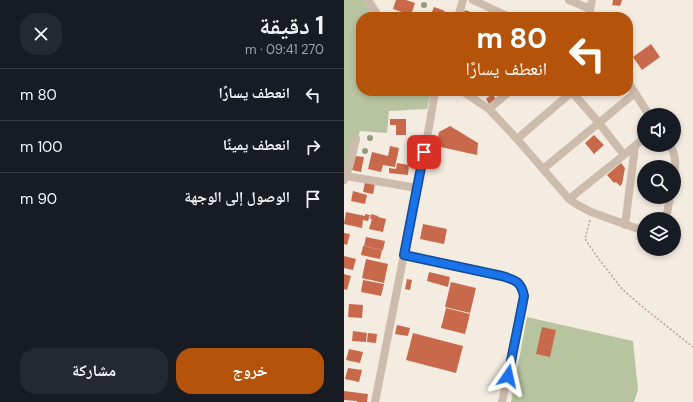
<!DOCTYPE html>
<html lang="ar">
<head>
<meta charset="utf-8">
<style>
  :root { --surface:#171b24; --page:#242831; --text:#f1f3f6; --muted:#9ea1a6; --line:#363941; --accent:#b45309 }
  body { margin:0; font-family:"DM Sans","Noto Naskh Arabic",sans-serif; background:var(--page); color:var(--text); direction:rtl; height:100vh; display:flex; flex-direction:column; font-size:15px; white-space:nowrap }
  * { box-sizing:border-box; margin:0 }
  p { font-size:13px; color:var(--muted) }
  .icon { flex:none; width:22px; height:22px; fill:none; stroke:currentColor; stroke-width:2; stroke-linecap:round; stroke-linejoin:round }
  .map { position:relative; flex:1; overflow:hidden; direction:ltr }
  .details { display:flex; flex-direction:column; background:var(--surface); width:344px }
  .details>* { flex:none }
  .top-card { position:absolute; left:12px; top:12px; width:277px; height:84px; border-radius:16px; box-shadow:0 2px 6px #0003; direction:rtl; background:#b45309; color:#fff; overflow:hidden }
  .tools { position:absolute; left:293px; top:108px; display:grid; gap:8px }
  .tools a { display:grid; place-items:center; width:44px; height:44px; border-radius:50%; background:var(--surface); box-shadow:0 2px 6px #0003; font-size:20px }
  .pin { position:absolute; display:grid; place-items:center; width:34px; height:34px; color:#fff; margin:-17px; border-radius:8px; box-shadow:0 2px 6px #0006 }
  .me { position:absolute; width:44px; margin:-22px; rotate:11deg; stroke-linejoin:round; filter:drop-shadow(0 0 3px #0008) }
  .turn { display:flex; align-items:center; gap:14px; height:84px; padding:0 20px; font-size:18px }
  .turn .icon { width:52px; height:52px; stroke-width:2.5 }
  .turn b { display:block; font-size:28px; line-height:34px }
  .round { display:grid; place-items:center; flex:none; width:42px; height:42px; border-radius:16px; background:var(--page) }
  .headline { display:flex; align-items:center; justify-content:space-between; height:68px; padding:0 20px }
  h1 { font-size:24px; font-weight:700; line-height:30px }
  .cta { display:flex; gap:8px; margin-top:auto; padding:8px 20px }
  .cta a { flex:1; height:46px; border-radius:16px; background:var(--accent); color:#fff; font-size:16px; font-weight:700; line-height:46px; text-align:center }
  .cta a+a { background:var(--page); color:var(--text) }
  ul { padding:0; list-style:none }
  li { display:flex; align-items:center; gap:12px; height:52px; padding:0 20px; border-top:1px solid var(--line) }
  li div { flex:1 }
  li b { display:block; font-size:15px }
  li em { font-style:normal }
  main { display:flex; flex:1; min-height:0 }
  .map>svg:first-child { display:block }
  .green { fill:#b8c4a0 }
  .building { fill:#c8694b }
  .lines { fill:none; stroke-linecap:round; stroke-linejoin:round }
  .path { stroke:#b9a596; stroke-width:1.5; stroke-dasharray:2 2; stroke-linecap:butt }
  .minor { stroke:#cdbbac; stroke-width:8 }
  .tree { fill:#969b7f }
  .route-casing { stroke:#114b97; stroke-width:10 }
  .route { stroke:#1a73e8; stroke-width:7 }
</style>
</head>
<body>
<main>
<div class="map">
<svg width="349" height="402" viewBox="0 0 349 402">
  <rect width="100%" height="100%" fill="#f4ebe1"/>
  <!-- green -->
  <path class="green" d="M0,0h20l13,17h-16v74h70l-4,18 -38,2 -2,22 -27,-2 -16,48z
    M183,317l106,24 5,49 -4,12h-123z"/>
  <!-- building -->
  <path class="building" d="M52,0h10l9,3 -4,12 -18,-6z
    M269,0h9l-2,6 -8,-1z
    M90,7l11,4 -3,6 -12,-1z
    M121,10l11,4 -1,3h-13z
    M307,44l9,13 -18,13 -9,-13z
    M148,94l4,5 -7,5 -3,-5z
    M46,119h16v16h-10v-10h-6z
    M106,126l28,17 -1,12 -41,-9 3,-14z
    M250,135l10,10 -10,9 -9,-11z
    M46,146l9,2 -4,19 -12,-2 -2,7 -13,-3 4,-17 16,4z
    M11,156l9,1 -3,15 -9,-2z
    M53,163l12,2 -1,10 -19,-2v-5l7,1z
    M277,163l4,5 -3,16 -2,2 -4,-4 -2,1 -7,-8z
    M21,182l10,2 -2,10 -10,-2z
    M9,191l14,4 -2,9 -14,-3z
    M2,212l19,4v-2l5,1 -2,6 -5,-1 -1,8 -18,-4z
    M27,214l7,2v1l8,2 -3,13 -14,-3 3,-10h-2z
    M79,224l24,5 -3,15 -24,-5z
    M0,233l6,1 -3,11 -3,-1z
    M22,237l19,4 -2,9 -19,-4z
    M19,246l19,4 -2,9 -19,-4z
    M0,256l12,3 -3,11 -9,-2z
    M22,259l22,5 -4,19 -22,-5z
    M85,272l21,5 -2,10 -21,-6z
    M0,274l7,2 -4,14 -3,-1z
    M63,279l5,1 -2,10 -5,-1z
    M19,280l21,4 -3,12 -20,-4z
    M107,282l25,6 -6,25 -25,-6z
    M5,304l14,1 -1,13 -14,-1z
    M102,308l24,6 -5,20 -24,-6z
    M53,325l13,3 -2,8 -13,-2z
    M198,327l14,3 -6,27 -14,-3z
    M9,331l14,2 -1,9 -14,-1z
    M24,333l9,1 -1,9 -9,-1z
    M69,333l50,13 -7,27 -50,-13z
    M5,349l14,3 -3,11 -14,-3z
    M4,368l14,2 -3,12 -14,-3z
    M0,391l24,3 -1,8h-10v-1l-13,-1z"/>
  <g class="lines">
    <!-- path -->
    <path class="path" d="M246,220l-5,19 13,19 24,31 23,20 48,38"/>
    <!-- minor -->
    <path class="minor" d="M24,0l11,17
      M129,0l36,17
      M225,0l21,9
      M114,17l5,-17
      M247,17l-1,-8 2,-9
      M284,82l21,33
      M118,91l27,18 28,30 52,60 7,5 15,8 53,19
      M227,91l28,32 25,32
      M145,109l21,-18
      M173,139l56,-48
      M326,145c6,10 6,19 4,30
      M199,169l92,-76
      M2,176l71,12
      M0,180l6,-16 6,-25
      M225,199l55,-44 20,-17
      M322,219l4,-22
      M281,225l10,-79
      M60,255l98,21c8,2 17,4 21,12 5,11 -8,50 -11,63 -3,17 -6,34 -10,51
      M31,402l55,-280 5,-31"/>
  </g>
  <!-- trees -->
  <g class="tree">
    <circle cx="80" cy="5" r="3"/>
    <circle cx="26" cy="138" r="3"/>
    <circle cx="21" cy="151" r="3"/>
  </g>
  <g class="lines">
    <defs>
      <path id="route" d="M80,152l-20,103 98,21c13,4 19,5 22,20l-16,80"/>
    </defs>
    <!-- route casing -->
    <use href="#route" class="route-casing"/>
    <!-- route -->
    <use href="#route" class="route"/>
  </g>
</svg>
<div class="tools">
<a><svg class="icon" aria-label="sound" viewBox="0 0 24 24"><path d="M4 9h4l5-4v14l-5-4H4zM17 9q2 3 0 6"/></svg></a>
<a><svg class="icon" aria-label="search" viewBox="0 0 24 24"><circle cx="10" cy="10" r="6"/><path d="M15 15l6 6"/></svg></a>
<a><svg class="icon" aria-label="layers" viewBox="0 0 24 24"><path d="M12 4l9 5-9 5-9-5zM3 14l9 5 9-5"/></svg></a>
</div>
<div class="pin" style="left:80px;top:152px;background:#d93025"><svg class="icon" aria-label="arrive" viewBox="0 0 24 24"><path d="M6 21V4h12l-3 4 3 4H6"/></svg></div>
<svg class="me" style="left:164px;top:376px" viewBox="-20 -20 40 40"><path d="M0-17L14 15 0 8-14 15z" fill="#1a73e8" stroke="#fff" stroke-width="4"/></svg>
<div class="top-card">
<div class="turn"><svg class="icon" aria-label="left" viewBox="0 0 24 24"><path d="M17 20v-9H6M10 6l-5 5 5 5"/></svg><div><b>80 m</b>انعطف يسارًا</div></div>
</div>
</div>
<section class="details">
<div class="headline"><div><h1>1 دقيقة</h1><p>270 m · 09:41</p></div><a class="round"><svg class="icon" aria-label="close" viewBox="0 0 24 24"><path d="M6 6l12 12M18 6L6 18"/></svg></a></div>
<ul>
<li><svg class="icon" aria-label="left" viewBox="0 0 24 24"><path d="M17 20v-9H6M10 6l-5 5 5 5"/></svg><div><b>انعطف يسارًا</b></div><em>80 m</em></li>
<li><svg class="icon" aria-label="right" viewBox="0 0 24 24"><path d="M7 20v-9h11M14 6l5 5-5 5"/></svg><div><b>انعطف يمينًا</b></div><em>100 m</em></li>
<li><svg class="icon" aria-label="arrive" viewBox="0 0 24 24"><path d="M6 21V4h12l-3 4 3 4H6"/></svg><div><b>الوصول إلى الوجهة</b></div><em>90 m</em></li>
</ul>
<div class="cta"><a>خروج</a><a>مشاركة</a></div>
</section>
</main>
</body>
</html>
